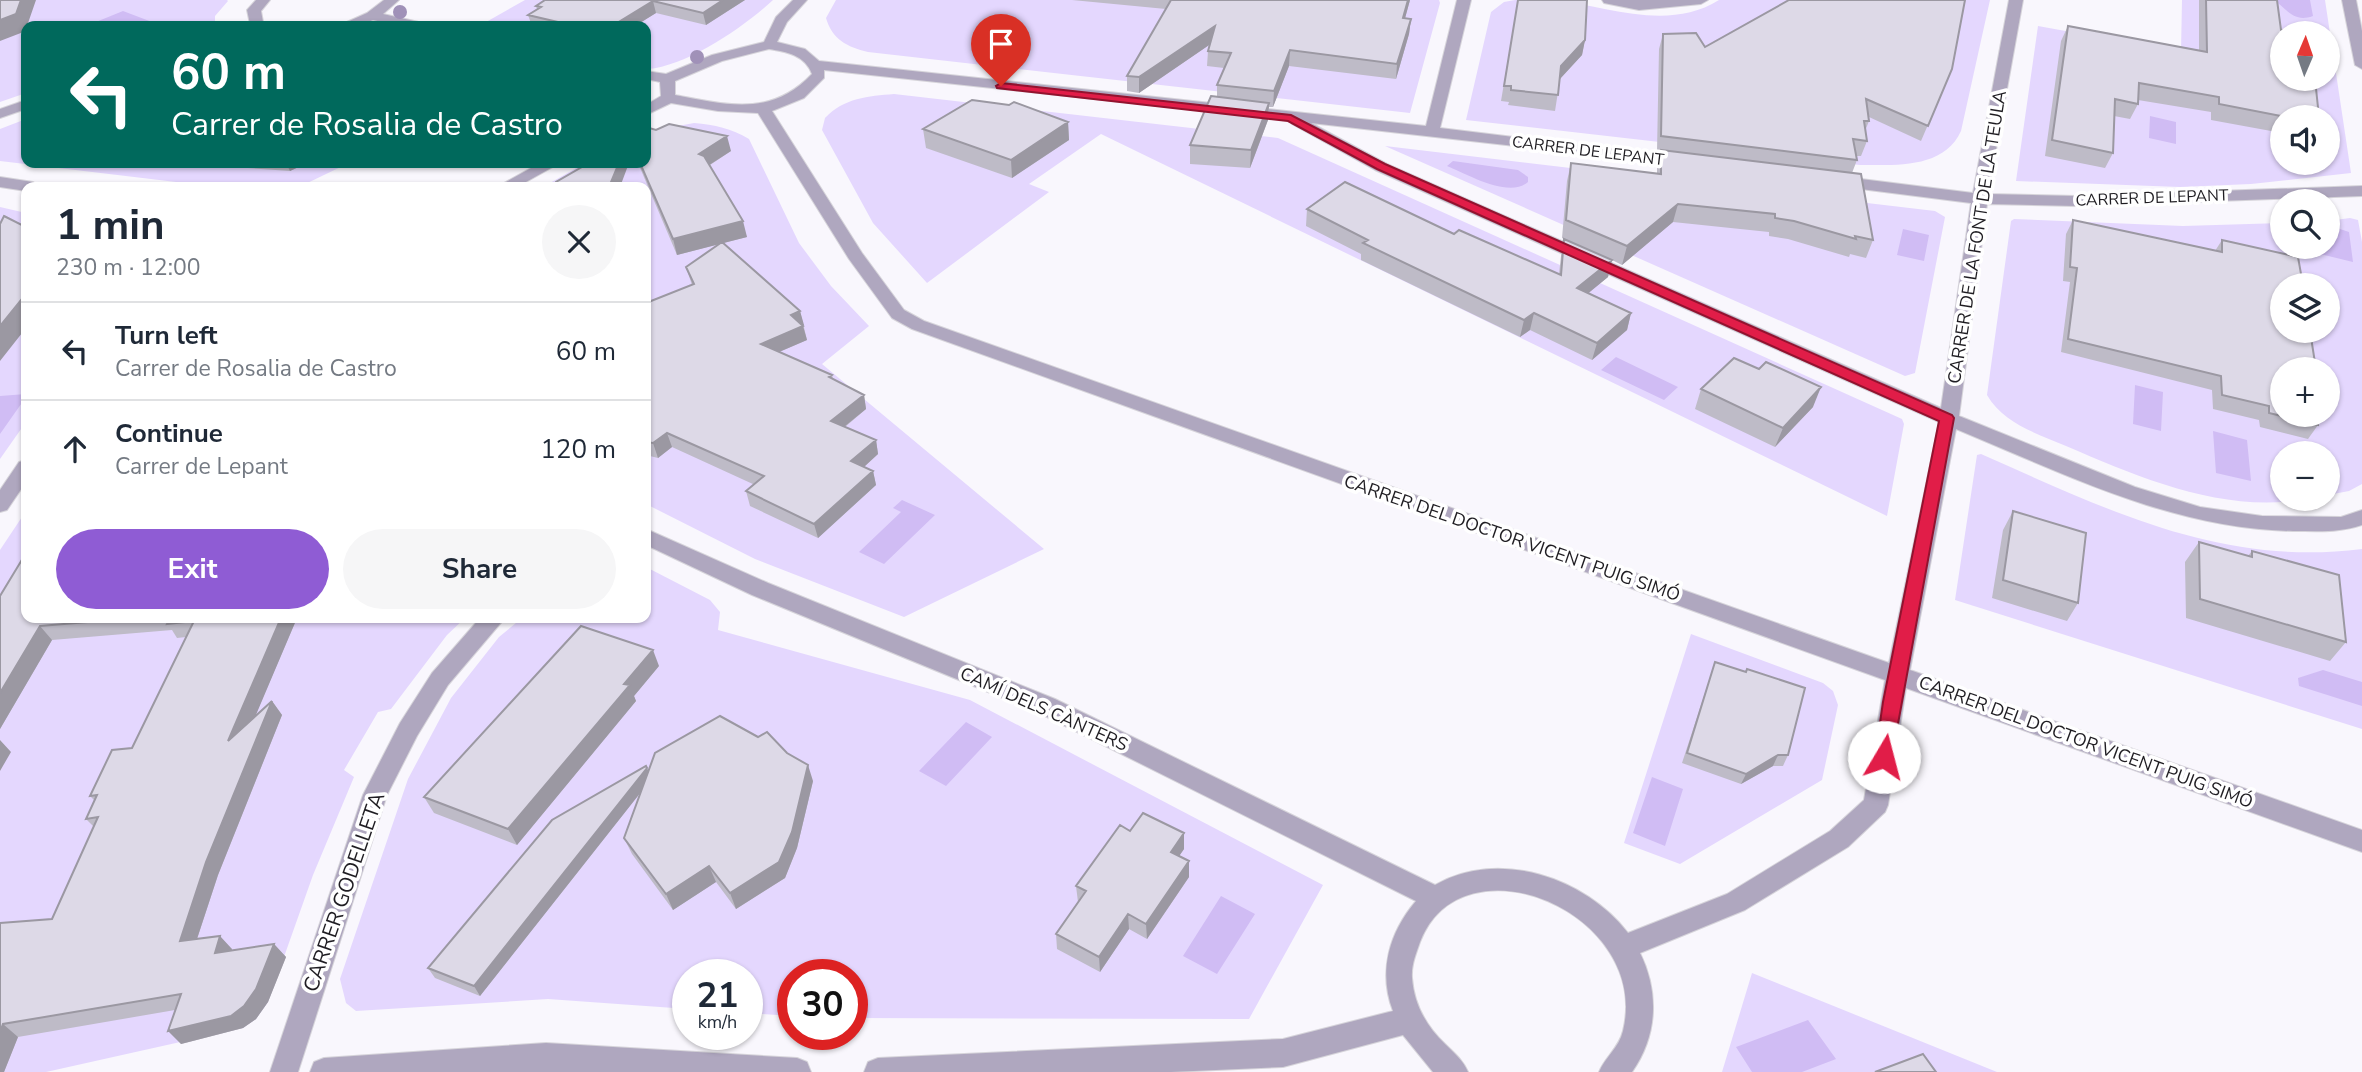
<!DOCTYPE html>
<html lang="en">
<head>
<meta charset="utf-8">
<style>
  :root { --surface:#fff; --page:#f6f6f7; --text:#1f2937; --muted:#747a83; --line:#e0e1e3; --accent:#8f5cd4 }
  body { margin:0; font-family:"Nunito Sans",sans-serif; background:var(--page); color:var(--text); height:100vh; display:flex; flex-direction:column; font-size:26px; white-space:nowrap }
  * { box-sizing:border-box; margin:0 }
  p { font-size:23px; color:var(--muted) }
  .icon { flex:none; width:38px; height:38px; fill:none; stroke:currentColor; stroke-width:2; stroke-linecap:round; stroke-linejoin:round }
  .map { position:relative; flex:1; overflow:hidden }
  .sheet { position:absolute; left:21px; top:182px; width:630px; height:441px; display:flex; flex-direction:column; background:var(--surface); border-radius:14px; box-shadow:0 2px 5px #0004 }
  .sheet>* { flex:none }
  .banner { position:absolute; left:21px; top:21px; width:630px; height:147px; border-radius:14px; box-shadow:0 2px 5px #0004; background:#00695c; color:#fff; overflow:hidden }
  .needle { width:46px; rotate:2deg }
  .controls { position:absolute; left:2270px; top:21px; display:grid; gap:14px }
  .controls a { display:grid; place-items:center; width:70px; height:70px; border-radius:50%; background:var(--surface); box-shadow:0 2px 5px #0004; font-size:35px }
  .speed { position:absolute; left:672px; top:959px; display:flex; gap:14px; font-size:35px; font-weight:700; text-align:center }
  .speed>* { display:grid; place-content:center; width:91px; height:91px; border-radius:50%; background:var(--surface); box-shadow:0 2px 5px #0004; line-height:1 }
  .speed small { font-size:18px; font-weight:400 }
  .speed .limit { border:10px solid #d22; background:#fff; color:#111 }
  .pin { position:absolute; display:grid; place-items:center; width:60px; height:60px; color:#fff; margin:-72px -30px; border-radius:50% 50% 50% 0; rotate:-45deg; box-shadow:0 0 7px #0007 }
  .pin .icon { rotate:45deg }
  .me { position:absolute; width:77px; margin:-38px; rotate:8deg; stroke-linejoin:round; filter:drop-shadow(0 0 5px #0008) }
  .turn { display:flex; align-items:center; gap:24px; height:147px; padding:0 35px; font-size:32px }
  .turn .icon { width:91px; height:91px; stroke-width:2.5 }
  .turn b { display:block; font-size:49px; line-height:60px }
  .round { display:grid; place-items:center; flex:none; width:74px; height:74px; border-radius:37px; background:var(--page) }
  .summary { display:flex; align-items:center; justify-content:space-between; height:119px; padding:0 35px }
  h1 { font-size:42px; font-weight:700; line-height:52px }
  .primary-button { display:flex; gap:14px; margin-top:auto; padding:14px 35px }
  .primary-button a { flex:1; height:80px; border-radius:42px; background:var(--accent); color:#fff; font-size:28px; font-weight:700; line-height:80px; text-align:center }
  .primary-button a+a { background:var(--page); color:var(--text) }
  ul { padding:0; list-style:none }
  li { display:flex; align-items:center; gap:21px; height:98px; padding:0 35px; border-top:2px solid var(--line) }
  li div { flex:1 }
  li b { display:block; font-size:26px }
  li em { font-style:normal }
  .map>svg:first-child { display:block }
  .green { fill:#e4d7fe; fill-rule:evenodd }
  .water { fill:#d0bcf4 }
  .lines { fill:none; stroke-linecap:round; stroke-linejoin:round }
  .minor-casing { stroke:#d6d4da; stroke-width:2 }
  .minor { fill:#afa7bf; fill-rule:evenodd }
  .tree { fill:#a091b8 }
  .wall { fill:#bebbc7 }
  .shaded-wall { fill:#9b98a2 }
  .building { fill:#ddd9e7; stroke:#9b98a2; stroke-width:2 }
  .route { fill:#e11d48; stroke:#92132f; stroke-width:2 }
  .labels { text-anchor:middle; dominant-baseline:central; stroke-width:7; stroke-linejoin:round; paint-order:stroke }
  .far-street-label { font-size:16px; fill:#1f1d22; stroke:#fff }
  .street-label { font-size:18px; fill:#1f1d22; stroke:#fff }
  .near-street-label { font-size:21px; fill:#1f1d22; stroke:#fff }
</style>
</head>
<body>
<div class="map">
<svg width="2362" height="1072" viewBox="0 0 2362 1072">
  <rect width="100%" height="100%" fill="#f9f7fd"/>
  <!-- green -->
  <path class="green" d="M0,0h227l1,1 -13,15v10h-189v67l-26,9z
    M525,0h248c-29,27 -86,66 -125,69l-2,-1v-42h-167z
    M836,0h603l1,3 -30,110 -542,-61c-21,-5 -36,-13 -42,-34z
    M1515,0c13,0 26,0 38,0 54,6 115,32 166,0h271l-29,131c-17,38 -66,34 -101,34l-394,-45 25,-108 13,-10z
    M2182,0h143l26,173 -100,11 -71,3 -164,-6 22,-155 143,26zM2282,33h46v46h-46zM2282,117h46v46h-46z
    M894,94l384,44 624,281 2,5 -17,92 -786,-382 -72,50 20,8 -122,91 -54,-60 -51,-93 3,-12c19,-20 43,-22 69,-24z
    M26,119v44h323l-50,24h-81l-218,-26v-32z
    M694,123c21,2 37,5 55,16l50,104 32,43 38,40 -47,38 222,185 -140,68 -149,-58 -109,-55v-317h-103l42,-24h61v-31z
    M1385,146l550,65 10,6 -30,156 -10,3z
    M0,207l26,6v209l-26,37z
    M2350,218l8,2 4,22v242l-13,7 -21,4v-42h-46v46h25c-84,15 -166,-21 -241,-53 -30,-13 -62,-22 -79,-51l24,-174 3,-2 169,7 99,-3v24h46v-26zM2282,285h46v46h-46zM2282,369h46v46h-46z
    M1981,454c125,55 239,113 381,95v180l-407,-129 22,-145z
    M26,511v107h439l-18,17 -56,74 -13,3 -34,58 10,7 -41,98 -45,127 -12,17 -13,9 -197,44h-46v-522z
    M646,567l64,33 10,12 -2,18 252,70 353,185 -74,134 -397,-1v-43h-59v41l-46,-3v-38h-59v34l-140,-10 -192,12 -10,-8 -6,-24 68,-200 43,-81 48,-61 23,-19h124z
    M1691,634l132,49 10,8 5,14 -16,75 -142,84 -56,-21z
    M1752,973l245,99h-275z"/>
  <!-- water -->
  <path class="water" d="M2274,0h36l3,16c-19,7 -25,-6 -39,-16z
    M123,11l37,14 -74,1z
    M2150,116l26,6v22l-27,-6z
    M1453,161l65,9 10,7v5c-19,17 -61,-8 -81,-16z
    M2337,228l12,4 4,30 -37,-9 -1,-6h13v-17z
    M1903,229l26,6 -5,26 -27,-6z
    M1616,357l62,30 -14,13 -63,-30z
    M2135,385l28,7 -2,39 -28,-7z
    M26,394v3l-26,37v-38z
    M2213,431l34,9 4,41 -35,-8z
    M902,500l33,15 -51,49 -25,-12 42,-40 -8,-4z
    M2323,670l39,12v24l-63,-20 -1,-8z
    M966,722l26,15 -46,49 -27,-15z
    M1652,777l31,12 -18,57 -32,-13z
    M1221,896l34,18 -38,60 -34,-18z
    M1808,1020l28,39 -34,13h-50l-16,-25z"/>
  <g class="lines">
    <defs>
      <path id="minor" d="M256,0h14l-9,11 2,11 5,4 -18,-2 -3,-14z
        M384,0h15l-16,14 40,9 2,3h-25l-27,-6 -16,6h-19l29,-13z
        M793,0h14l-20,22 -10,20 28,7 14,12 607,65 31,-126h14l-31,128 247,30 6,2 2,3 -2,3 -382,-43 76,41 554,244 30,-205 -134,-17 -8,-5 8,-5 136,17 36,-193h14l-35,194 88,2 286,-10v10l-286,10 -89,-2 -28,212 176,71 65,20 62,9 79,1 21,-7v15c-23,8 -45,6 -69,6 -120,-2 -228,-57 -337,-102l-46,241 452,160v22l-456,-164 -18,117 -3,7 -37,35 -103,63 -105,43c19,39 18,82 -8,119h-33c6,-15 20,-24 24,-41 29,-118 -161,-198 -203,-89 -4,12 -9,23 -8,36 2,26 14,48 33,66 9,9 18,16 23,28h-35l-30,-37 -120,32 -112,5h-307l4,-10 10,-4 405,-19 110,-28c-15,-39 -4,-78 23,-110l-377,-188 -287,-118 -106,-50v-16l122,54 287,116 380,186c63,-37 151,-7 193,48l99,-39 103,-63 34,-31 21,-120 -973,-351 -20,-11 -43,-59 -91,-146 -40,-2 -47,-8 -25,12v-10l15,-9 -1,-14 -14,-3v-8l20,3 46,-19 52,-13 12,-25zM769,49c18,3 36,6 43,25 -41,43 -84,31 -137,21v-14l47,-20zM824,70l466,50 2,4 83,46 564,252 -50,241 -965,-342 -20,-11 -42,-57 -90,-142 32,-13 20,-20z
        M1602,0h106l-7,4 -62,6 -35,-7z
        M2342,0h14l6,31v38l-7,-4z
        M26,100v9l-26,9v-9z
        M540,163h20l-43,24h-20z
        M0,177l33,5 8,5h-15v4l-26,-4z
        M26,460v22l-19,28 -7,2v-22l19,-28z
        M480,618h25l-57,67 -31,51 -30,59 -89,277h-28l93,-277 37,-72 32,-50z
        M546,1043l251,15 10,4 4,10h-501l4,-10 10,-4z"/>
    </defs>
    <!-- minor casing -->
    <use href="#minor" class="minor-casing"/>
    <!-- minor -->
    <use href="#minor" class="minor"/>
  </g>
  <!-- trees -->
  <g class="tree">
    <circle cx="400" cy="12" r="7"/>
    <circle cx="697" cy="57" r="7"/>
  </g>
  <!-- wall -->
  <path class="wall" d="M545,0h200l-39,25 -50,-12 -21,13h-103l-4,-11 9,-6 -1,-3z
    M1072,0h338l-5,18 6,1 -2,15 -13,45 -107,-13 -16,41h-4l-1,13 -18,48 -60,-4v-19l27,-48v-12l7,-17 -17,-2 1,-15 1,-6 -70,48 -12,-2v-15l39,-67z
    M1518,0l67,40 -3,15 -22,24 -5,32 -47,-6 1,-3 -8,-1z
    M2199,0h78l4,30 38,87h-37v16l-71,-13v-8l-73,-12v4l-8,15 -16,-3 -1,37 -8,15 -60,-12 16,-115 7,-15 131,24z
    M1663,34l42,13 247,22 -31,72 -52,-24v4l-4,10 2,10 -6,15h-5l1,4 -5,13 21,67 -7,18 -16,-4 -1,3 -61,-18 -19,-3v-4l-96,-10 -51,43 -10,-5 -4,17 -20,16 43,20 -4,17 -35,30 -62,-30 -10,7 -159,-77v-6l-55,-28 1,-17 147,25 105,40 2,-18 3,-17 -2,-1 5,-57 4,-18 86,11v-6l4,-16 -4,-1 2,-102z
    M1068,122l1,18 -57,38 -86,-30 -3,-19z
    M656,130l75,21 -21,14 37,72 -24,6 77,68 7,29 -28,12 53,23 1,4 31,16 2,14 -21,18 31,13 2,14 -14,13 9,4 3,14 -58,53 -68,-32 -4,-15 9,-6 -83,-38 -14,11 -12,-3v-152l46,-18 -6,-18 33,-23 -42,11 -39,-92h8z
    M238,163h69l-17,8 -42,-3z
    M2073,220l142,31 7,-11 60,129 36,56 -10,14 -48,-12 -1,-7 -46,-11 -1,-19 -151,-38 9,-70 -7,-1 3,-47z
    M1701,389l112,18 -38,40 -80,-38z
    M2013,511l65,92 -11,18 -75,-23 11,-68z
    M2199,542l49,14 4,-5 94,91 -16,19 -144,-43 -1,-56z
    M0,596l26,22h271l-42,98 17,-15 10,14 -64,160 -21,64 35,10v1l42,-6 12,13 -18,45 -12,17 -13,9 -62,16 -6,-34 -157,27 -14,35 -4,-149 52,-4 42,-92 -8,-8 8,-19 -4,-4 42,-48 54,-111 -9,1 -5,-8 -120,10 -52,89z
    M1715,662l73,93 -5,11h-10l-32,18 -59,-21z
    M659,666l-25,30 2,5 -119,144 -83,-32 -10,-16z
    M648,771l165,10 -16,67 -12,30 -49,31 -20,-27 -43,28 -41,-56 -8,-16 17,-46 -161,204 -45,-18 -7,-10z
    M1130,831l54,18 -5,7 10,21 -42,62 -18,-10 -29,43 -43,-23 -1,-15 22,-32 -2,-16z"/>
  <!-- shaded-wall -->
  <path class="shaded-wall" d="M21,0h15l-9,26h-1v5l-26,10v-21z
    M723,0h22l-39,25 -3,-12z
    M1408,0h2l-9,33 2,-15z
    M653,1l3,12 -21,13h-23z
    M1411,19l-2,15 -13,45 1,-15z
    M1215,26v15l-76,52v-16z
    M1585,40l-3,15 -24,26 3,-15z
    M1290,50l-1,16 -16,41 1,-16z
    M1269,103l-1,17 -18,48 1,-18z
    M1068,122l1,18 -57,38 -1,-18z
    M727,136l4,15 -28,18 -4,-15z
    M286,163h21l-17,8z
    M619,163h10l-9,24h-11z
    M1678,204l-5,18 -51,43 5,-19z
    M743,221l4,16 -70,18 -4,-16z
    M1612,260l-4,17 -34,28 3,-17z
    M26,294v34l-26,33v-35z
    M800,311l4,14 -9,4 -4,-14z
    M1534,313l-4,17 -10,7 4,-17z
    M1631,313l-4,17 -35,30 5,-17z
    M803,326l4,14 -42,18 -4,-14z
    M1821,387l-8,20 -38,40 8,-19z
    M864,395l2,14 -32,26 -3,-14z
    M667,433l5,14 -14,11 -5,-15z
    M876,440l2,14 -24,22 -3,-15z
    M873,471l3,14 -58,53 -4,-14z
    M281,618h16l-58,137 -11,-14z
    M40,626l12,14 -52,89v-36z
    M653,650l6,16 -25,30 2,5 -119,144 -9,-16 116,-145z
    M272,701l10,14 -64,160 -26,79 -12,-13 26,-79z
    M0,740l11,12 -11,19z
    M1778,755l-5,11 -32,18 5,-10z
    M808,765l5,16 -16,67 -12,30 -49,31 -6,-16z
    M647,768l5,10 -172,218 -6,-10z
    M1184,833v16l-13,19v-16z
    M1189,861v16l-42,62 -1,-15z
    M709,866l7,16 -43,28 -7,-16z
    M1128,914l1,15 -29,43 -1,-15z
    M220,936l12,13 -5,17 -12,-13z
    M274,944l12,13 -18,45 -12,17 -13,9 -62,16 -13,-13z
    M3,1024l15,13 -14,35h-4v-40z"/>
  <!-- building -->
  <path class="building" d="M0,0h21l-5,14 -16,6z
    M545,0h178l-20,13 -50,-12 -41,25h-37l-47,-11 13,-8 -5,-1z
    M1171,0h237l-5,18 8,1 -14,45 -107,-14 -16,41 -57,-6 14,-32 -23,-2 7,-25 -76,51 -12,-1z
    M1518,0h69l-2,40 -24,26 -3,29 -47,-5v-4h-7z
    M1789,0h176l-13,69 -24,57 -62,-27 3,22h-5l3,20 -14,-2 4,21 -196,-24 2,-102 33,-1 9,14z
    M2206,0h71l4,30 18,3h-17v46h33l4,38h-33l-67,-13v-7l-80,-14 -1,21 -23,-5 -2,54 -61,-13 16,-114 139,26z
    M1211,96l58,7 -18,47 -61,-5z
    M972,100l37,5 5,-3 54,20 -57,38 -88,-31z
    M669,124l58,12 -28,18 5,2 39,65 -70,18 -33,-76h6v-36l10,3z
    M1661,150l200,24 12,66 -18,-4 1,3 -62,-18 -19,-3v-4l-97,-10 -51,42 -61,-26 5,-57 90,11z
    M589,163h30l-10,24h-55l2,-5z
    M1345,182l109,52 5,-4 102,45 3,-36 48,21 -35,28 54,25 -34,30 -63,-30 -10,7 -161,-77 5,-3 -61,-31z
    M4,216l22,11v67l-26,32v-102z
    M2073,220l149,32v-12l76,17 5,28h-21v46h28l6,38h-34v46h35l1,10 -49,-12v-7l-47,-11 -1,-19 -153,-37 9,-71 -7,-1z
    M722,242l78,69 -9,4 12,11 -42,18 71,31 -3,2 35,18 -33,26 45,19 -25,21 22,10 -59,53 -68,-33 18,-15 -97,-43 -14,10 -7,-1v-139l48,-19 -8,-17z
    M1734,358l25,11 7,-7 55,25 -38,41 -82,-39z
    M2013,511l73,22 -8,70 -75,-23z
    M2199,542l53,15v-6l87,24 7,67 -146,-43z
    M26,553v65h110l-96,8 -40,67v-97z
    M170,618h111l-53,123 44,-40 -66,161 -26,79 40,-5 -5,17 59,-9 -18,45 -12,17 -13,10 -63,15 13,-37 -178,30 -3,8v-109l52,-4 46,-102 -12,2 11,-24 -7,1 22,-46 20,-2 62,-127 -27,3z
    M581,626l72,24 -29,34 6,1 -122,144 -84,-32z
    M1715,662l31,10 1,-3 58,19 -17,67h-10l-32,19 -59,-21z
    M720,716l38,21 9,-5 20,21 21,12 -16,67 -13,30 -49,31 -21,-27 -43,28 -42,-56 31,-85z
    M646,766l1,2 -173,218 -46,-18 124,-148z
    M1143,813l41,20 -13,19 18,9 -43,63 -18,-10 -29,43 -43,-23 30,-43 -10,-5 44,-61 10,6z
    M1923,1054l13,18h-61z"/>
  <!-- route -->
  <path class="route" d="M1001,83l290,32 94,49 567,251 2,3 -63,344 -7,3 -6,-3 -3,-5 8,-55 56,-281 -562,-252 -89,-48 -291,-33 -1,-2z"/>
  <g class="labels">
    <!-- far-street labels -->
    <g class="far-street-label">
      <text transform="translate(1588 151) rotate(7)">CARRER DE LEPANT</text>
      <text transform="translate(2152 198) rotate(-2)">CARRER DE LEPANT</text>
    </g>
    <!-- street labels -->
    <g class="street-label">
      <text transform="translate(1977 237) rotate(-81)">CARRER DE LA FONT DE LA TEULA</text>
      <text transform="translate(1512 538) rotate(19)">CARRER DEL DOCTOR VICENT PUIG SIMÓ</text>
      <text transform="translate(1044 709) rotate(24)">CAMÍ DELS CÀNTERS</text>
      <text transform="translate(2086 742) rotate(20)">CARRER DEL DOCTOR VICENT PUIG SIMÓ</text>
    </g>
    <!-- near-street labels -->
    <g class="near-street-label">
      <text transform="translate(344 892) rotate(-71)">CARRER GODELLETA</text>
    </g>
  </g>
</svg>
<div class="controls">
<a><svg class="needle" viewBox="-14 -14 28 28"><path d="M0-13l5 13h-10z" fill="#e53935"/><path d="M0 13l5-13h-10z" fill="#747a83"/></svg></a>
<a><svg class="icon" aria-label="sound" viewBox="0 0 24 24"><path d="M4 9h4l5-4v14l-5-4H4zM17 9q2 3 0 6"/></svg></a>
<a><svg class="icon" aria-label="search" viewBox="0 0 24 24"><circle cx="10" cy="10" r="6"/><path d="M15 15l6 6"/></svg></a>
<a><svg class="icon" aria-label="layers" viewBox="0 0 24 24"><path d="M12 4l9 5-9 5-9-5zM3 14l9 5 9-5"/></svg></a>
<a>+</a>
<a>−</a>
</div>
<div class="speed"><div>21<small>km/h</small></div><div class="limit">30</div></div>
<div class="pin" style="left:1001px;top:86px;background:#d93025"><svg class="icon" aria-label="arrive" viewBox="0 0 24 24"><path d="M6 21V4h12l-3 4 3 4H6"/></svg></div>
<svg class="me" style="left:1884px;top:757px" viewBox="-20 -20 40 40"><circle r="19" fill="#fff"/><path d="M0-13L10 11 0 6-10 11z" fill="#e11d48"/></svg>
<div class="banner">
<div class="turn"><svg class="icon" aria-label="left" viewBox="0 0 24 24"><path d="M17 20v-9H6M10 6l-5 5 5 5"/></svg><div><b>60 m</b>Carrer de Rosalia de Castro</div></div>
</div>
<section class="sheet">
<div class="summary"><div><h1>1 min</h1><p>230 m · 12:00</p></div><a class="round"><svg class="icon" aria-label="close" viewBox="0 0 24 24"><path d="M6 6l12 12M18 6L6 18"/></svg></a></div>
<ul>
<li><svg class="icon" aria-label="left" viewBox="0 0 24 24"><path d="M17 20v-9H6M10 6l-5 5 5 5"/></svg><div><b>Turn left</b><p>Carrer de Rosalia de Castro</p></div><em>60 m</em></li>
<li><svg class="icon" aria-label="ahead" viewBox="0 0 24 24"><path d="M12 20V5M6 11l6-6 6 6"/></svg><div><b>Continue</b><p>Carrer de Lepant</p></div><em>120 m</em></li>
</ul>
<div class="primary-button"><a>Exit</a><a>Share</a></div>
</section>
</div>
</body>
</html>
